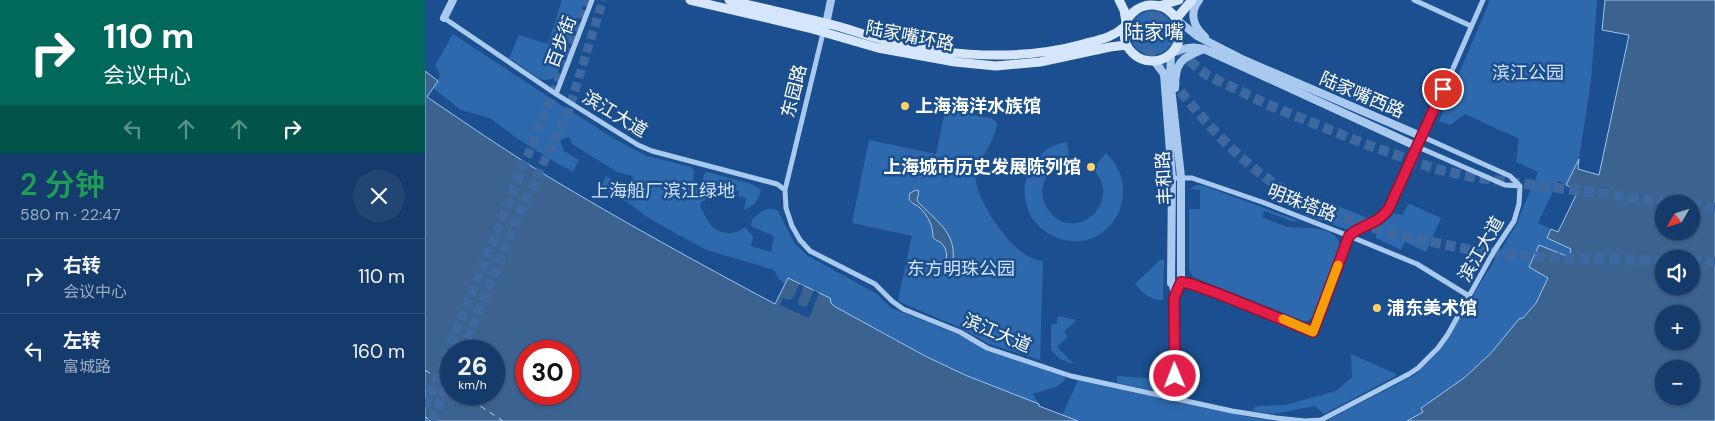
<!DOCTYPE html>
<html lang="zh">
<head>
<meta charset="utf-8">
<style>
  :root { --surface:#143b6b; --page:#214673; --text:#f1f3f6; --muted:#9dadc1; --line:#33557e }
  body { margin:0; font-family:"DM Sans","Noto Sans SC",sans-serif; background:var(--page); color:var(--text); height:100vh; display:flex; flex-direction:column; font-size:19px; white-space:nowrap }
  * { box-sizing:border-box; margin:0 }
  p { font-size:16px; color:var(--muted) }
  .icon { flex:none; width:28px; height:28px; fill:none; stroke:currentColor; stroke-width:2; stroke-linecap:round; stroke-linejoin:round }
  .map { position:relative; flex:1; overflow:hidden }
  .drawer { display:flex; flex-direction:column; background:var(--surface); width:425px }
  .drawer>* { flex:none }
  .top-card { background:#00695c; color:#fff; overflow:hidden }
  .needle { width:32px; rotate:231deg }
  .tools { position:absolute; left:1230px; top:195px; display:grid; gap:10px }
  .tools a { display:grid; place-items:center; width:45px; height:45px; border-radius:50%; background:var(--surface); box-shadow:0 1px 4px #0004,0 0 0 1px var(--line); font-size:25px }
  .speed { position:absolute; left:15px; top:340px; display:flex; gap:10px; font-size:25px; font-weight:700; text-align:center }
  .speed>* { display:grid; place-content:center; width:65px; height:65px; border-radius:50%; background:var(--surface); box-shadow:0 1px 4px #0004,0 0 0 1px var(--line); line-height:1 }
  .speed small { font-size:12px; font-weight:400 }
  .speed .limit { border:8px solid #d22; background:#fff; color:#111 }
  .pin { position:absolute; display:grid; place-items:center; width:42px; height:42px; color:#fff; margin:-21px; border:2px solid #fff; border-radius:50%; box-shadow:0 1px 5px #0007 }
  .me { position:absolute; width:55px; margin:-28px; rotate:359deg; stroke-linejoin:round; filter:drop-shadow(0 0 4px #0008) }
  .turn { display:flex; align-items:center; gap:18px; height:105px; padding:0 20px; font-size:22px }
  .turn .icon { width:65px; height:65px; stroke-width:2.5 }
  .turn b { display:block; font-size:35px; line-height:42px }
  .lanes { display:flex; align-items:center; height:48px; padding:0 20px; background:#0003; justify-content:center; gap:25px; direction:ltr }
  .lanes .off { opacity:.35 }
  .round { display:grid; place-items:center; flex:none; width:52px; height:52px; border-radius:26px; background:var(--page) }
  .headline { display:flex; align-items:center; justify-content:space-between; height:85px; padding:0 20px }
  h1 { font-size:30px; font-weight:600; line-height:38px; color:#1e9e55 }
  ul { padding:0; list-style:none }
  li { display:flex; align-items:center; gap:15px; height:75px; padding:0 20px; border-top:1px solid var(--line) }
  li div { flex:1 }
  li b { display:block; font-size:19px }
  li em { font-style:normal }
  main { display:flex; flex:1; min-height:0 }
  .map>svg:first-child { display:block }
  .green { fill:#2e69ad }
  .water { fill:#3c6290; stroke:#9cc4f0; fill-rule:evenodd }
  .pier { fill:#1b4f8f }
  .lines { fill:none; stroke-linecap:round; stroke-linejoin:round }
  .ferry { stroke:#b5d3f5; stroke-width:1; stroke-dasharray:6 5; stroke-linecap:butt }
  .secondary-tunnel { stroke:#3d69a0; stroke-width:9; stroke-dasharray:9 4.5; stroke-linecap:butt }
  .trunk-tunnel { stroke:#3d69a0; stroke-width:10; stroke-dasharray:10 5; stroke-linecap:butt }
  .minor { stroke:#a9c9ee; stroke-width:5 }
  .tertiary { stroke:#a9c9ee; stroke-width:8 }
  .secondary { stroke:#d6e6fa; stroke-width:9 }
  .route-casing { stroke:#92132f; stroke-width:12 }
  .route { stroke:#e11d48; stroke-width:9 }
  .slow { stroke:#f59e0b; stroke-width:9 }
  .poi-dot { fill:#ffd166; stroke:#1b4f8f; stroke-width:2 }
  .labels { text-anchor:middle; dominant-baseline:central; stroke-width:5; stroke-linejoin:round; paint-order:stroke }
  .street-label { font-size:18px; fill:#fff; stroke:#1b4f8f }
  .park-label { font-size:18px; fill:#cfe3fa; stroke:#1b4f8f }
  .poi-label { font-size:18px; font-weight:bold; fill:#fff; stroke:#1b4f8f; text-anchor:start }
  .quarter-label { font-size:20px; fill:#fff; stroke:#1b4f8f }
</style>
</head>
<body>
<main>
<section class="drawer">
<div class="top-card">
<div class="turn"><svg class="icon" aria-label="right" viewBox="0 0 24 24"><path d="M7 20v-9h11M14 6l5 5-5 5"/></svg><div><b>110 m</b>会议中心</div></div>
<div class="lanes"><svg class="icon off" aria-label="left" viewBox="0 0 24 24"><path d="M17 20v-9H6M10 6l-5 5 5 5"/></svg><svg class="icon off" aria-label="ahead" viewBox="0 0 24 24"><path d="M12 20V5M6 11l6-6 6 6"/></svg><svg class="icon off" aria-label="ahead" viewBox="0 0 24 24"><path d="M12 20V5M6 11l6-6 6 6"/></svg><svg class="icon" aria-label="right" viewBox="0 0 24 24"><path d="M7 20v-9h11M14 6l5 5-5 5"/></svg></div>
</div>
<div class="headline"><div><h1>2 分钟</h1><p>580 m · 22:47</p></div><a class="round"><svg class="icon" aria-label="close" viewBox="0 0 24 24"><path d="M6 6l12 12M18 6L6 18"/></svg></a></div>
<ul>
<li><svg class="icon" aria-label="right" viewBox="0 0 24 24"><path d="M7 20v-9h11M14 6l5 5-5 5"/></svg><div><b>右转</b><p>会议中心</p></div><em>110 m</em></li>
<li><svg class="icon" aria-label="left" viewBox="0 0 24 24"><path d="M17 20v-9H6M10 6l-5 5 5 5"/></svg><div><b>左转</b><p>富城路</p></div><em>160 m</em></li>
</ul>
</section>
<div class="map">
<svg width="1290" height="421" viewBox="0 0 1290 421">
  <rect width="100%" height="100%" fill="#1b4f8f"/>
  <!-- green -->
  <path class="green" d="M137,0h23l-27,72c-4,7 -9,9 -18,7l-31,-21 10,-23 29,9z
    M1065,0h107l-6,80 -12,79 -13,26 -8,-4 -20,42 13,6 -4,9 25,11 -3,8 -21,21 -12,25 -13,15 -4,1 -28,34 -27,25 -43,30 2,4 -16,9h-81l89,-46 24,-24 76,-124 23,-55 -22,-10 3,-23 -54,-25 -15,11 -11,-4z
    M705 33a22 22 0 1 1 44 0a22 22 0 1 1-44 0Z
    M28,34l108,71 57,36 29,15 44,11 3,4 -1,10 9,2 2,-9 3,-2 45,12 9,6c-3,12 -7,15 -17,20l2,-12 -8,-2 1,-5 -30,-7 -4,17h-3l-2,6c4,6 9,17 14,21 10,7 23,7 31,-1l8,10 -2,9 20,6 3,-16 -23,-10 1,-6c7,-8 16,-15 26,-9l16,32 14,13 69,38 14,14 69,27 26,14 78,27 2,3 -8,7 -25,8 6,10 -74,-29 -40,-19 -91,-50 -3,-3 -1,-5 -41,-20 -4,6 -6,-5 -5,-9 -67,-20 -32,-17 -28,-16 -17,-13 -30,-17 6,-11 9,5 16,4 2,-9 -16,-4 -45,-28 -3,-7 -9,3 4,11 15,9 -6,12 -18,-10 -37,-23 -28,-21 -29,-8 -28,-22 5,-7 2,-6 -5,-10z
    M520,111l46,7 6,5c-1,19 -20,35 -21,55 -1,19 30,64 46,74 6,5 13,8 21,9l-3,99 -51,-16 -28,-16 -59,-25 -4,-3 14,-64 -60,-13 17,-83 67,14z
    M642,142l3,20c-13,3 -24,10 -27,24 -2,9 1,19 7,26 26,32 74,-10 43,-43l13,-16c41,39 2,106 -51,84 -9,-4 -18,-11 -23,-19 -8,-14 -10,-29 -4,-44 6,-17 21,-30 39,-32z
    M771,185h6l97,36h-8l-27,-10 -2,6c8,3 17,8 26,10 15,2 49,-3 52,19l-27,70 -5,5h-4l-111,-44 -4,-7v-61h11v-19l-10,-1z
    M889,197h2l54,22 -20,10h-5l-41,-14 6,-15z
    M985,204l31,14 -15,34 -21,-10 -4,8 -25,-12c0,-13 11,-15 18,-25l8,2 6,-10z
    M739,259l-1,41c-13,0 -19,-6 -28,-16l24,-23z
    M633,316l18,4 -12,12 4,4 -11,11 17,17 -14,-5 -9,-9v-26h6z
    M926,354l45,20v2l-72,38 -9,-8 -42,8 -20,-3 1,-4 4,-1 27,-1 51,-14 16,-14z
    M692,376l44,3v13l-44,-9z
    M653,380l170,37 27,4h-197l-16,-5z"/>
  <!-- water -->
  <path class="water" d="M1180,0h110v421h-308l16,-9 -2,-4 43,-30 27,-25 28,-34 4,-1 13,-15 12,-25 -19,-11 10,-22 30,12 2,-8 -24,-11 4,-9 7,3 20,-41 -12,-6 13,-26 -1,10 21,6 30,-140 -27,-5zM1239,204h27v27h-27zM1239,259h27v27h-27zM1239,314h27v27h-27zM1239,369h27v27h-27z
    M0,71l13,10 -11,16c40,27 79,54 120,79 75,45 151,87 228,128l13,-26 42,20 1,5 3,3 91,50 40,19 74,29v2l39,15h-653zM26,351h43v43h-43zM101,351h43v43h-43z
    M491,190l3,1 -2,9 1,2c17,18 38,30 35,57 0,6 0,10 -4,14l-5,1 -3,-4c6,-8 9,-20 -1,-28 -2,-1 -5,-2 -7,-5 0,-11 -5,-22 -14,-30 -4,-3 -7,-3 -10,-8l1,-6z"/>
  <!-- pier -->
  <path class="pier" d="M375,284l4,2 -6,15 1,4 5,2 3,-1 7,-16 5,3 -10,25 -29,-13 3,-7 5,2 4,-1z"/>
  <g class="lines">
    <!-- ferry -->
    <path class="ferry" d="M0,370l26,17
      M37,394l41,27
      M0,417l7,4"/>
    <!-- secondary-tunnel -->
    <path class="secondary-tunnel" d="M37,351l60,-143 47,-99 34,-109
      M0,407l127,-311 36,-96
      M7,421l19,-45"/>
    <!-- trunk-tunnel -->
    <path class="trunk-tunnel" d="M721,0l29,45 17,18 15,12 64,31 94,38 71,25 36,8 210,27
      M701,9l12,27 24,33
      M746,80c30,37 62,75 101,102 41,28 88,44 136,55 29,6 59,13 89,16 55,6 111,6 167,8
      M1266,205l24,3
      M1266,261l24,1"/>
    <!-- minor -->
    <path class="minor" d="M989,0l57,26
      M19,18l112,76 82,51 14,6 125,33 8,6 1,18 6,18 8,14 10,11 65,33 17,17 11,8 57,23 27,16 84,28 161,35 44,7 29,3 16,-1 88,-46 9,-6 20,-20 10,-14 46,-83 20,-30 5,-17 1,-18
      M131,94l36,-94
      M998,137l87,39 10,10
      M993,147l87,38 15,1
      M747,178h20l70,24 87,34 68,28 52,32
      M360,190l38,-157
      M749,298l7,-16
      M749,398v-100l-3,-15h20l122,49 36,-96c14,-13 28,-10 40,-28l34,-71 60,-137"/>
    <!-- tertiary -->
    <path class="tertiary" d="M774,0c-10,13 -6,26 6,37
      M19,18l9,-18
      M751,19l21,17 47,24 179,77
      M400,29l6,-29
      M747,53c12,-5 20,-7 32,-4l214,98
      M746,54l-1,24 11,99v105
      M730,62l9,12 8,104 -1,105
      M750,88c0,-26 6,-30 29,-39"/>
    <!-- secondary -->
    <path class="secondary" d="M265,0l119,28 69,20 77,14 41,4 44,-4 70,-15 16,-2
      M304,0c32,8 64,15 96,23 19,4 36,11 55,16 66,17 137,23 203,5 15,-4 29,-6 41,-17
      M694,0l5,10 2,12
      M699 33a28 28 0 1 1 56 0a28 28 0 1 1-56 0Z
      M734,6l20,-6
      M751,19l16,-19"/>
  </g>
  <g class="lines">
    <defs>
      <path id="route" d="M750,376l-1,-78 7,-16 10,2 28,10 94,38 36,-96c14,-13 28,-10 40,-28l54,-119"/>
    </defs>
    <!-- route casing -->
    <use href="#route" class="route-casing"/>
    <!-- route -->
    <use href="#route" class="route"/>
    <!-- slow -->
    <path class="slow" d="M858,319l30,13 25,-67"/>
  </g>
  <!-- markers -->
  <g class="poi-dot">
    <circle cx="480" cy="106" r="5"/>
    <circle cx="666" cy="167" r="5"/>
    <circle cx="952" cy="308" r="5"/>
  </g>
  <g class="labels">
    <!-- street labels -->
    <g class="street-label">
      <text transform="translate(485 36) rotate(11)">陆家嘴环路</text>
      <text transform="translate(136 42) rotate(-69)">百步街</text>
      <text transform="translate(369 91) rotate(-76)">东园路</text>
      <text transform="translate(937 95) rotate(23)">陆家嘴西路</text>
      <text transform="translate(190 114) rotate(31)">滨江大道</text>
      <text transform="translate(739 178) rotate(-93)">丰和路</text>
      <text transform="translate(877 203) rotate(21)">明珠塔路</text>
      <text transform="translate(1056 249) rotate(-60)">滨江大道</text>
      <text transform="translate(572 333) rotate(23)">滨江大道</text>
    </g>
    <!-- park labels -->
    <g class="park-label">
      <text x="1103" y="73">滨江公园</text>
      <text x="238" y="191">上海船厂滨江绿地</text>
      <text x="536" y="269">东方明珠公园</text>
    </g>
    <!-- poi labels -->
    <g class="poi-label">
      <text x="490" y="106">上海海洋水族馆</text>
      <text x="656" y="167" text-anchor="end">上海城市历史发展陈列馆</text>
      <text x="962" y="308">浦东美术馆</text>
    </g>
    <!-- quarter labels -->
    <g class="quarter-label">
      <text x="729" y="32">陆家嘴</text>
    </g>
  </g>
</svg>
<div class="tools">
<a><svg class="needle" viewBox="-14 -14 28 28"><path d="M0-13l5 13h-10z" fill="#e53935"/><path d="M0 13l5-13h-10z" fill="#9dadc1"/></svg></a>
<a><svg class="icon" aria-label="sound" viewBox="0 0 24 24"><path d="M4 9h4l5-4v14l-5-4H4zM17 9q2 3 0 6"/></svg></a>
<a>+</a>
<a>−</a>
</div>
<div class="speed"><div>26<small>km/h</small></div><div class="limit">30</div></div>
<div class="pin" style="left:1018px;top:89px;background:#d93025"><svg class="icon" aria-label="arrive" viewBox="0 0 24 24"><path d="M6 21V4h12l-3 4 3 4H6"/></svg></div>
<svg class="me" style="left:750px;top:376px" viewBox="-20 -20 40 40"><circle r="17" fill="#e11d48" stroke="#fff" stroke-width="3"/><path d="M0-11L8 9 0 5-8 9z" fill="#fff"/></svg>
</div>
</main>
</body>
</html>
